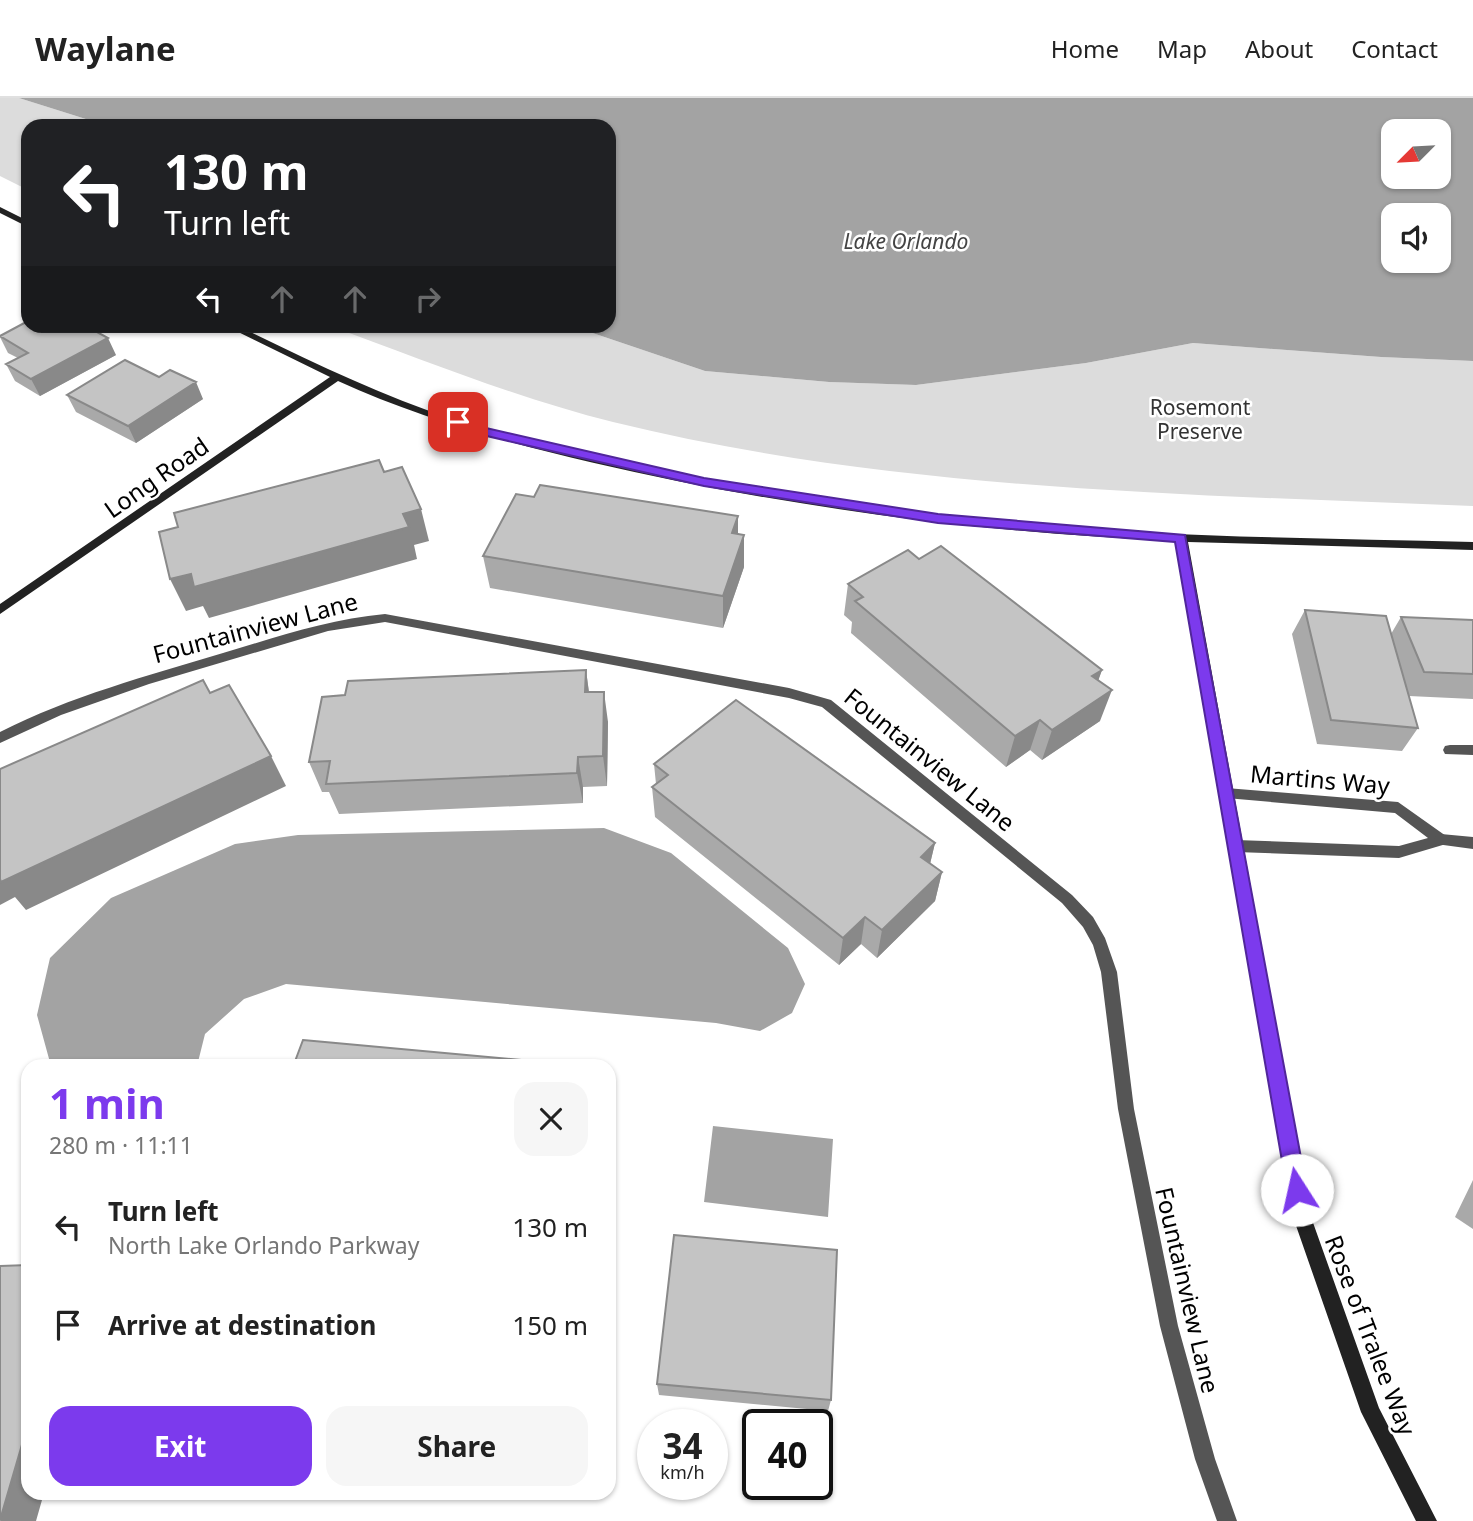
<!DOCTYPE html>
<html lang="en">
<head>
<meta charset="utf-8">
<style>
  :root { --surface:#fff; --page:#f6f6f6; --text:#222; --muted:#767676; --line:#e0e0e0; --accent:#7c3aed }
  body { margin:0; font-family:"Noto Sans",sans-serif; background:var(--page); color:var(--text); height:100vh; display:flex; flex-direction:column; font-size:26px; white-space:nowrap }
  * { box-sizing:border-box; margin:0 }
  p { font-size:23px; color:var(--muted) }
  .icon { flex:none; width:38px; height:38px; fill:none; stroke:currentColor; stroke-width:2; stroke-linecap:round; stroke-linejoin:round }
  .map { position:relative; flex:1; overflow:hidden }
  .panel { position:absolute; left:21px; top:961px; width:595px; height:441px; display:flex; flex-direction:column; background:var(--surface); border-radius:21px; box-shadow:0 2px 5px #0004 }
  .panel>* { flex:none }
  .top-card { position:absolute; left:21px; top:21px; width:595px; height:214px; border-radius:21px; box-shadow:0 2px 5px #0004; background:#202124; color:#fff; overflow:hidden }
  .needle { width:46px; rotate:246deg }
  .buttons { position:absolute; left:1381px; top:21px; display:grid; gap:14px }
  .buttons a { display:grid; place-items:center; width:70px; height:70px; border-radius:14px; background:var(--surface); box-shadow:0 2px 5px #0004; font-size:35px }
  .speed { position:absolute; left:637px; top:1311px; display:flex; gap:14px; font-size:35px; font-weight:700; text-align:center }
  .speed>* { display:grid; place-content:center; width:91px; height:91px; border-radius:50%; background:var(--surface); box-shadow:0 2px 5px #0004; line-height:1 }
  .speed small { font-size:18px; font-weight:400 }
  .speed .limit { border:4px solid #111; border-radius:10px; background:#fff; color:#111 }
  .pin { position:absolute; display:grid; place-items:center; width:60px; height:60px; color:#fff; margin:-30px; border-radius:14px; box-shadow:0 4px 10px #0006 }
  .me { position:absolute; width:77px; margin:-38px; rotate:350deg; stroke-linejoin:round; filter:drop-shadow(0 0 5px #0008) }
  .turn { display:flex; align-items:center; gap:24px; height:147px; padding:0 28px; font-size:32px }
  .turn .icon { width:91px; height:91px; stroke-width:2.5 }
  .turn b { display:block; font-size:49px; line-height:60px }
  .lanes { display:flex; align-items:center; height:66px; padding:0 28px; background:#0003; justify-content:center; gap:35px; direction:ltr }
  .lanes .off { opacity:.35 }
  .round { display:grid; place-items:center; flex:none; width:74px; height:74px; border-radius:21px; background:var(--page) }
  .headline { display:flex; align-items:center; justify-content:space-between; height:119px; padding:0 28px }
  h1 { font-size:42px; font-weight:700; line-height:52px; color:var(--accent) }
  .button { display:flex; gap:14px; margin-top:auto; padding:14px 28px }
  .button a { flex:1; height:80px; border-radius:21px; background:var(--accent); color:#fff; font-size:28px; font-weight:700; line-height:80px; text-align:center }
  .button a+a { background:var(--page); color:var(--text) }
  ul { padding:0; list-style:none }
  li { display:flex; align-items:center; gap:21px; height:98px; padding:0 28px }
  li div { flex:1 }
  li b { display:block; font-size:26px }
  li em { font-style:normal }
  header { display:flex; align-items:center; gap:42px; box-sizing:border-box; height:98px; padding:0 35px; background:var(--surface); border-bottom:2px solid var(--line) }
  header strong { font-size:33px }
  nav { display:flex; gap:38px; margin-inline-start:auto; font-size:24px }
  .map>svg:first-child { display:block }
  .green { fill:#dcdcdc }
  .water { fill:#a3a3a3; fill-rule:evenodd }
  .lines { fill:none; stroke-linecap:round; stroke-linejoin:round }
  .lane { fill:#555; fill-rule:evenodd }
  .street { fill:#555; fill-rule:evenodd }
  .secondary { fill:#222; fill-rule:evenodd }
  .wall { fill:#a9a9a9 }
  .shaded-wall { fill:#898989 }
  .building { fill:#c4c4c4; stroke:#898989; stroke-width:2 }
  .route { fill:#7c3aed; stroke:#51269a; stroke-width:2 }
  .labels { text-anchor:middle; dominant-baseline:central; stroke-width:5; stroke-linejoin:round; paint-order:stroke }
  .far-water-label { font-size:21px; font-style:italic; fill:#444; stroke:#fff }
  .far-park-label { font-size:21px; fill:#333; stroke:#fff }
  .street-label { font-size:24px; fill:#000; stroke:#fff }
</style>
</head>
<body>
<header>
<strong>Waylane</strong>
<nav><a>Home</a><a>Map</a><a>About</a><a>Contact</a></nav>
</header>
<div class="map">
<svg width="1473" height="1423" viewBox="0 0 1473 1423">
  <rect width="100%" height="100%" fill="#fff"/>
  <!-- green -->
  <path class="green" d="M0,0h19l89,28h-80v64l-28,-14z
    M330,228h242l133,45 124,11 87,3 170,-22 107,-20 188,14 92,4v145c-287,-12 -580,-15 -860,-84 -94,-23 -192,-63 -283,-96z"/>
  <!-- water -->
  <path class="water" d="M19,0h1454v263l-92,-4 -188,-14 -107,20 -170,22 -87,-3 -124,-11 -133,-45h37v-200h-501zM1393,33h45v46h-45zM1393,117h45v46h-45z
    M604,730l67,25 117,95 17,36 -13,29 -32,18 -44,-8 -430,-39 -42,15 -39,35 -8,32h-146l-14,-51 13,-57 61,-60 124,-54 63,-9z
    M713,1028l120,13 -5,78 -124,-15z"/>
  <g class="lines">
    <!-- lane -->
    <path class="lane" d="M1450,647h23v10l-28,-1 -2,-4 2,-4z
      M1226,690l172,14 48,34 2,4 -2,4 -47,14 -163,-6 -5,-2 -2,-4 2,-4 5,-2 163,6 29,-8 -33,-25 -169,-15 -5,-1 -2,-4 2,-4z"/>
    <!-- street -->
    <path class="street" d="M385,516l404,74 42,12 241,195 21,22 12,21 12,34 17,137 44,217 37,133 22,62h-20l-22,-62 -35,-133 -42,-217 -17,-137 -8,-27 -10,-18 -21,-24 -240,-196 -33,-9 -404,-76 -57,9 -179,53 -88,31 -61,28v-11c71,-36 147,-56 223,-79 54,-16 106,-34 162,-39z
      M1441,736l32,3v12l-37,-5 -2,-4 2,-4z"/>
    <!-- secondary -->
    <path class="secondary" d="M0,109l28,14v6l-28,-14z
      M226,228h12c70,34 141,69 215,93 75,25 152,40 229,56 106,20 213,37 321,48 156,14 313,15 470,19v8l-285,-8 123,675 68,191 58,113h-21l-55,-109 -68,-195 -117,-676c-168,-7 -334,-27 -499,-60 -116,-24 -231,-51 -339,-100l-338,233v-10l330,-227z"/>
  </g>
  <!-- wall -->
  <path class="wall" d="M0,237l116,20 -76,41 -25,-15 -9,-17 12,-6 -10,-5 -8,-16z
    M159,279l44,22 -67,44 -60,-31 -9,-17z
    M534,399l204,19v18l6,1v32l-21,61 -233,-40 -7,-32z
    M848,486l254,86 -4,10 2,41 -58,39 -12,-10 -24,17 -155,-134 1,-11 -8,-7z
    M1305,512l86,24 10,-17 72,3v79l-64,-3 9,32 -16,23 -85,-7 -25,-110z
    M586,572l3,22 19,30 -1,64 -24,1v16l-244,11 -10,-22h-7l-13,-30 36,-67z
    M654,666l281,79 -5,21 12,8 -7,29 -58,57 -16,-14 -22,21 -184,-148 -3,-30 4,-3z
    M1473,1082v49l-18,-12z
    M657,1286l174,16 -3,11 -169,-16z"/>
  <!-- shaded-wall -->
  <path class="shaded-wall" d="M108,240l8,17 -76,41 -9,-17z
    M196,284l7,17 -67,44 -8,-17z
    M421,411l8,32 -15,4 3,14 -208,59 -6,-12 -17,5 -16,-32z
    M738,418v32l-6,-15z
    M744,437v32l-21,61v-32z
    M586,572l4,31 -5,-9z
    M1102,572l-11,31 1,-25z
    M1112,592l-12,31 -58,39 10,-30z
    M604,594l4,30 -1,64 -4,-30z
    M1040,622l-10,30 -24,17 9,-31z
    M271,658l15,30 -260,124 -11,-13 -15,8v-32z
    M578,659l5,30v16l-6,-30z
    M935,745l-7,29 -7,-15z
    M942,774l-7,29 -58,57 5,-28z
    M865,819l-4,27 -22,21 4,-27z
    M609,976l4,18 -4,22z
    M28,1326v69h16l-8,28h-36z"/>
  <!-- building -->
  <path class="building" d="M28,223v5h58l22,12 -77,41 -25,-15 22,-11 -28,-17z
    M125,262l34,17 11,-7 26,12 -68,44 -61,-31z
    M379,362l5,12 18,-5 19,42 -18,5 6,13 -215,60 -3,-13 -21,5 -11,-47 19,-5 -4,-14z
    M540,387l198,31 -6,17 12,2 -21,61 -240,-40 33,-62 18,3z
    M941,448l161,124 -10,6 20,14 -60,40 -12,-10 -25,16 -160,-135 8,-4 -15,-13 60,-34 11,9z
    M1305,512l81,6 32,112 -87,-8z
    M1401,519l72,3v54l-49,-2z
    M586,572l-1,22h19l-1,64 -25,1 -1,16 -251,11 4,-23 -21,1 13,-65 23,-2 3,-14z
    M203,582l7,13 19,-8 42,71 -270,126 -1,-3v-110z
    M736,602l199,143 -14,14 21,15 -60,58 -17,-13 -22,21 -191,-151 16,-12 -14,-11z
    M303,942l284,26h-314l1,-4 20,2z
    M674,1137l163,15 -6,150 -174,-16z
    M28,1167v159l-28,96v-254z"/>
  <!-- route -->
  <path class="route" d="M458,320l28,10 218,50 234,36 247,21 122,655 -3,7 -7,3 -7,-3 -3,-7 -112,-648 -237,-19 -234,-37 -226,-52 -24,-9 -2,-3z"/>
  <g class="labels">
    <!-- far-water labels -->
    <g class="far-water-label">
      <text x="906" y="143">Lake Orlando</text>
    </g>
    <!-- far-park labels -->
    <g class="far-park-label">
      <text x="1200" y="309">Rosemont<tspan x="1200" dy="24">Preserve</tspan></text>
    </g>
    <!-- street labels -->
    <g class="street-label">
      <text transform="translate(156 379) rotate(-35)">Long Road</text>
      <text transform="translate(255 529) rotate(-15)">Fountainview Lane</text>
      <text transform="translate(930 661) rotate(39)">Fountainview Lane</text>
      <text transform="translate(1320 681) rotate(5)">Martins Way</text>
      <text transform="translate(1188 1192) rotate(77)">Fountainview Lane</text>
      <text transform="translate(1371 1237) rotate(69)">Rose of Tralee Way</text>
    </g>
  </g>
</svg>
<div class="buttons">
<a><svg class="needle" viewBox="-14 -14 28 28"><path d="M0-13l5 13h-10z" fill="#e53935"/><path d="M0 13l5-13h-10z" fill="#767676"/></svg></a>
<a><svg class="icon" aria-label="sound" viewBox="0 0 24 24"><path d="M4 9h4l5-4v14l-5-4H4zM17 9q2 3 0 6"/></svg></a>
</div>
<div class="speed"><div>34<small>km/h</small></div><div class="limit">40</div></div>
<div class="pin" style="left:458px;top:324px;background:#d93025"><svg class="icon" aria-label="arrive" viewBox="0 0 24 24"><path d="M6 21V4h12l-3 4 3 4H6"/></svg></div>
<svg class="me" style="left:1297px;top:1092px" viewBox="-20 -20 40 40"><circle r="19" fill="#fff"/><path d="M0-13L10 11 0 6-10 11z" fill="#7c3aed"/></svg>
<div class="top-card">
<div class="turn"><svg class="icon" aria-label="left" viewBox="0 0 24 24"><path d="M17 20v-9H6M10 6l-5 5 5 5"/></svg><div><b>130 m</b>Turn left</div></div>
<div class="lanes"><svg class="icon" aria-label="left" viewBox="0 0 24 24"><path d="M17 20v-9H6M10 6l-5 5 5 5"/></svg><svg class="icon off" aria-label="ahead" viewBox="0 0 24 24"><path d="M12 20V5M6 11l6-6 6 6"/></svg><svg class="icon off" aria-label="ahead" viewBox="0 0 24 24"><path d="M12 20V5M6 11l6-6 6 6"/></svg><svg class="icon off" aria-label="right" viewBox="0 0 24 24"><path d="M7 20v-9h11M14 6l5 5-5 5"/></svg></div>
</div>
<section class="panel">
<div class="headline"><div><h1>1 min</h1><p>280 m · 11:11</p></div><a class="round"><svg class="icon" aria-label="close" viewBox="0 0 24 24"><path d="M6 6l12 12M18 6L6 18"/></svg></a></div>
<ul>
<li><svg class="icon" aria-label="left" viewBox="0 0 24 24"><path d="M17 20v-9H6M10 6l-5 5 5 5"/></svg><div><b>Turn left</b><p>North Lake Orlando Parkway</p></div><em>130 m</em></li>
<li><svg class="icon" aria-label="arrive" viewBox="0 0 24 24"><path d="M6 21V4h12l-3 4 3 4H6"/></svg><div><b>Arrive at destination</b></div><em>150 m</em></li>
</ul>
<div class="button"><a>Exit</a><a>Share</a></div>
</section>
</div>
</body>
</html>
